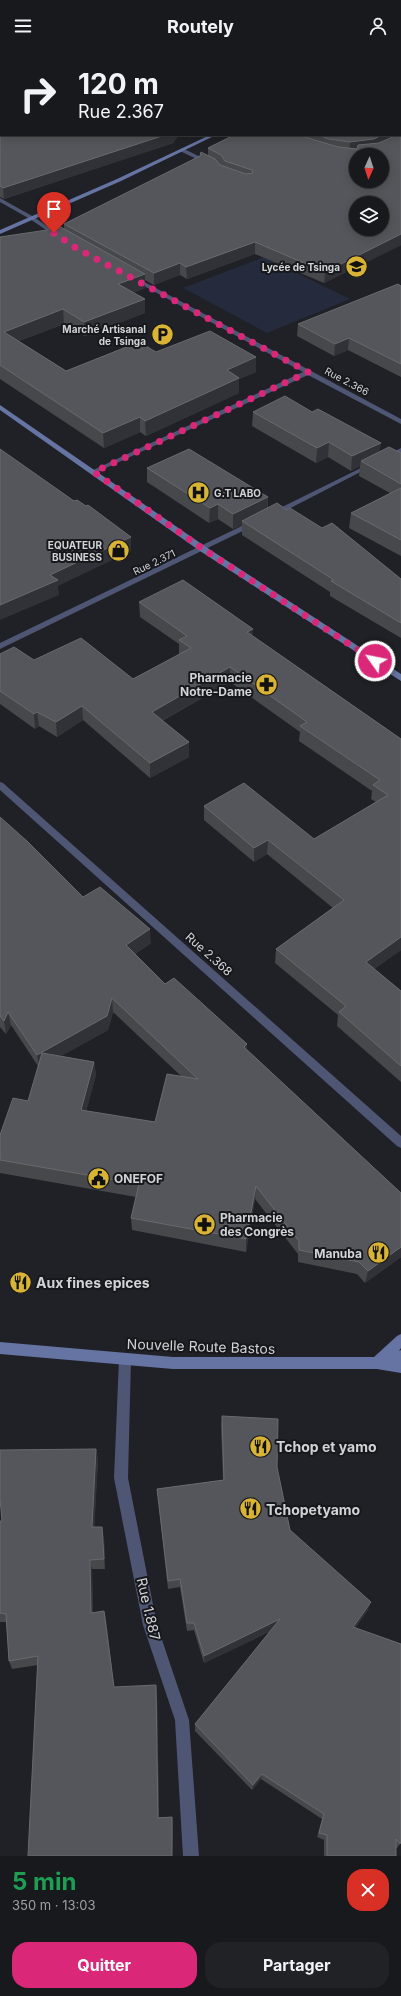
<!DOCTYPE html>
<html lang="fr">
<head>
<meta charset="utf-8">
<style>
  :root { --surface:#18191c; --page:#212225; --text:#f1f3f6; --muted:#9fa0a3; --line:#36383b; --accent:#db2777 }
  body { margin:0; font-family:Inter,sans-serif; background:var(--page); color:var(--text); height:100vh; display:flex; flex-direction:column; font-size:15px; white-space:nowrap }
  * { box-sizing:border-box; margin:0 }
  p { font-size:13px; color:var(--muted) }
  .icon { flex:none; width:22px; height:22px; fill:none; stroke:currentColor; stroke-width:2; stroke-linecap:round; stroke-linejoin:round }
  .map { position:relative; height:1804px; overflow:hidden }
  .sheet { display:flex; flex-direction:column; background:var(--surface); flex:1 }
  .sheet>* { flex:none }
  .top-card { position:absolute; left:0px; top:0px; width:401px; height:84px; box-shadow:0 2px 10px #0003,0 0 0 1px var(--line); background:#18191c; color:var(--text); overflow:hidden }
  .needle { width:26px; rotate:183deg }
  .buttons { position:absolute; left:349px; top:96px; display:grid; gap:8px }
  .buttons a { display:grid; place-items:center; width:40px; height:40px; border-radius:50%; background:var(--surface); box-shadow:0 2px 10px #0003,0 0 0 1px var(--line); font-size:20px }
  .pin { position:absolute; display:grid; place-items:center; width:34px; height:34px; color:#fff; margin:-41px -17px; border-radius:50% 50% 50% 0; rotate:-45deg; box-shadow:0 0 4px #0007 }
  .pin .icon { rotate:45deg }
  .me { position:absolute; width:44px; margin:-22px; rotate:303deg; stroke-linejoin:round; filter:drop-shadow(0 0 3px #0008) }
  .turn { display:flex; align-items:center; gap:14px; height:84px; padding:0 12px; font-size:18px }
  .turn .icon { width:52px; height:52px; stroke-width:2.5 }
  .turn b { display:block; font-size:28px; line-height:34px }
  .round { display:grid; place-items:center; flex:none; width:42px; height:42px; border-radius:16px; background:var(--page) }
  .overview { display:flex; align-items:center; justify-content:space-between; height:68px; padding:0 12px }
  h1 { font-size:24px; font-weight:700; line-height:30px; color:#1e9e55 }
  .primary-button { display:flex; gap:8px; margin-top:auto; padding:8px 12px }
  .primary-button a { flex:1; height:46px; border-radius:16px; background:var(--accent); color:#fff; font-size:16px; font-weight:700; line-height:46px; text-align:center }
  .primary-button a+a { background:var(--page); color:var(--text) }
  header { display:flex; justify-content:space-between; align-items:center; height:52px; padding:0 12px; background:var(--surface); font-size:18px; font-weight:700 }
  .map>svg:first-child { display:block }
  .green { fill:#252a3d }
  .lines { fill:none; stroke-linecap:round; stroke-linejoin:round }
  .street { fill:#4e5674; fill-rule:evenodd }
  .secondary { fill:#6674a3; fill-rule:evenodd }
  .wall { fill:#46484c; fill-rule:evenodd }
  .shaded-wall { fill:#303237 }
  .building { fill:#55565b; stroke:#686a6e; fill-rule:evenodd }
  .route { stroke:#db2777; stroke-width:7; stroke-dasharray:0 12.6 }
  .labels { text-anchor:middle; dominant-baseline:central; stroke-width:4; stroke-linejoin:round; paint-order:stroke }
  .far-poi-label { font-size:10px; font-weight:bold; fill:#d2d3d6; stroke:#16181c; text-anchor:end }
  .far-street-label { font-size:10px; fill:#d2d3d6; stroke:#16181c }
  .poi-label { font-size:12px; font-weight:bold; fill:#d2d3d6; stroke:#16181c; text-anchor:end }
  .street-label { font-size:12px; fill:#d2d3d6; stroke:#16181c }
  .near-poi-label { font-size:14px; font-weight:bold; fill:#d2d3d6; stroke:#16181c; text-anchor:start }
  .near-street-label { font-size:14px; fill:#d2d3d6; stroke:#16181c }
</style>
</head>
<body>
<header><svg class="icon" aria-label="menu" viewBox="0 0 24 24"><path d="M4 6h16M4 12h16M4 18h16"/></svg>Routely<svg class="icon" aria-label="person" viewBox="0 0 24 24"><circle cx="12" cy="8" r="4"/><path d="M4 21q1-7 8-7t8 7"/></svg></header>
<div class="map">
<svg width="401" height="1804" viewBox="0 0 401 1804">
  <rect width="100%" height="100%" fill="#202126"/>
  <!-- green -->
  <path class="green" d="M264,205l86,42 -83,34 -84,-45z"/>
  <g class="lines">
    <!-- street -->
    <path class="street" d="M182,96l29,14 1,1 -5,1 -27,-13z
      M0,146l34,19 29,20 -5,1 -28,-19 -30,-17z
      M131,225h4l266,142v5l-93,-49 -213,98h-4v-2l212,-99 -172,-93z
      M401,396v5l-14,6 -5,-1z
      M369,412l5,1 -99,51 -7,-2z
      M250,470h6l1,2 -257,125v-6z
      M0,730l3,1 398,353v12l-4,-2 -397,-356z
      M125,1301l4,2 2,4 -3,119 29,147 32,95 10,136h-16l-8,-136 -32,-95 -29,-147 5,-119 2,-4z"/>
    <!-- secondary -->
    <path class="secondary" d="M210,83h6l-95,46 -121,53v-4l117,-51z
      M0,353l206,142 195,127v7l-201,-130 -200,-141z
      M401,1282v14l-2,3 2,-1v23l-24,-4h-204l-173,-15v-12l173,15h201l23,-21z"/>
  </g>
  <!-- wall -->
  <path class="wall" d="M0,0h401v193l-77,38 -69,-29 -68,25 -7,-4 -26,10 -9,-5v8l-12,5 12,6v14l-60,23 -21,-12 -45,17 47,30 90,-19 100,20 -17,7v14l-93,43 -6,-4 -36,16 -104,-69v-142l64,-7v-6l144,-68v-8l26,-13h166v-82h-399v82h178l-6,8 -169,56 -4,-2z
    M401,234v91l-53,-27 -14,6 -37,-20 1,-12z
    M253,360l127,40 21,1v103l-52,-28 2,-15 39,-20 -31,-17 1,-10 -9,5 -23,-14 -12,6 -64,-37z
    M147,416l121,29v11l133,71v59l-71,-42v-4l-88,-57v-10l-9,4 -15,-10 -9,4 -62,-41z
    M139,550l113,34 149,103v211l-27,19 27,22v91l-64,-56 1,-11 -63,-52 1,-14 57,-41 -66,-54 -13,8 -50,-42v-14l110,33 62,-37 -5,-3 1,-8 -73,-50 1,-9 -70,-50 -68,39 27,21v15l-39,21 -67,-58 -26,17 -18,-11 -4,3 -35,-25v-50l133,25 46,-24v-11l-39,-27z
    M0,765l83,80 68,46 -16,11 30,30 82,60v6l154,143v64l-36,26 -8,-9 -59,-12v-8l-43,-55 -9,53 -114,-22 -1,-12 5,-21 -136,-24v-38l28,-34 10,-35 -27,-41 -5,9 -6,-7zM113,960l68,64 -26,46 -69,-11 10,-36 -2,-13 -33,-6 47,-26z
    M222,1364l55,51 13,63 78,80 -13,18 45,216 -3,4h-1v8h-72v-16l-7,-3 5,-18 -61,-40 -9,11 -57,-59v-7l76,-93 -67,32 -10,-33 -7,1 -7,-44 -12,2 -11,-100 66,-9 -2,-54z
    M96,1397l2,11 -4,67 10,10 1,32h-13l1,44 11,-2 2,9 8,67 43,6 2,124h13l1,6 -1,33 -134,-191 -26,4 -3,-8 -3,-39h-6v-101h2z"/>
  <!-- shaded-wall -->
  <path class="shaded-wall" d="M165,83h14l-6,8 -169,56 -1,-11z
    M382,83h15v4l-48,13 1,-10z
    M401,182v11l-77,38 1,-11z
    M255,190v12l-68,25 -1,-12z
    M180,211v12l-26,10v-12z
    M145,222v14l-26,10 -1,-14z
    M145,247v14l-60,23 -1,-14z
    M63,257l1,15 -58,22 -2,-14z
    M349,286l-1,12 -14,6 1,-12z
    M256,305v15l-17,7v14l-93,43 -1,-15 82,-51z
    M140,365v15l-36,16 -1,-15z
    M329,390l-1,15 -12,6 1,-15z
    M381,391l-2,14 -18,4 -1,5 -9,5 1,-15z
    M268,445l-1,15 -25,9v4l-9,4v-15z
    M218,452v15l-9,4 1,-15z
    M131,485v14l-73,35 1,9 -59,25v-15l50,-30z
    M253,577l-1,14 -5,-11z
    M230,615v15l-78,44v-14z
    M82,654l1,14 -26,17 -1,-15z
    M37,660l2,14 -4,3 -1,-15z
    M189,690v15l-39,21v-15z
    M268,788l-1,14 -13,8v-14z
    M150,877l1,14 -24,16 -1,-14z
    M401,885v13l-37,26 2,-14z
    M112,946l1,14 -5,18 -69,38 -2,-13z
    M8,960l3,13 -5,9 -2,-13z
    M247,992v14l-3,-11z
    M94,1010l2,13 -13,48 -2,-13z
    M256,1134l-1,13 -9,53v-13z
    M401,1195v10l-36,26 3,-12z
    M96,1397l2,11 -4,77 -2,-10z
    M102,1475l2,10 1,32 -1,-10z
    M90,1508l2,9 1,53 -2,-9z
    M371,1550l-3,8 -18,24 3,-7z
    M104,1559l2,9 9,75 -1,-8z
    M280,1567l-1,8 -75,36v-7z
    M156,1633l1,8 2,130 -1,-5z
    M262,1722l-1,5 -9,11 1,-5z
    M172,1765l1,6 -1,33z"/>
  <!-- building -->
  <path class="building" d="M0,0h401v76h-1v-75h-399v19h-1z
    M0,24h1v59h164l-162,53 -3,-2z
    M401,81v101l-76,38 -70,-30 -69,25 -6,-4 -26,10 -90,-49 136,-68 1,-4 14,7 5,6 26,9 7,-1 -1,-3 -27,-9 -4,-6 -13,-7 26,-13h64l40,12 19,2 1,-4 21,-2 18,-8h3v-1zM356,103h26v26h-26zM356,151h26v26h-26z
    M319,83h63l-8,4 -24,3 -22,-3z
    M57,173l88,49 -27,10 27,15 -61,23 -21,-13 -59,23 62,39 73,-29 17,10 54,-21 46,26 -29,13 12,8 -94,43 -5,-4 -37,16 -103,-68v-128l47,-7z
    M398,232l3,2v78l-52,-26 -14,6 -37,-20z
    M285,344l27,16 6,-3 63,34 -29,13 -23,-14 -12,6 -64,-36z
    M389,395l12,6v31l-40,-23z
    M0,397l74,52 3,-1 9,6 2,-1 43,32 -81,38 8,5 -58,25z
    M189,397l79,48 -35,17 -15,-10 -8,4 -63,-40z
    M401,436v52l-50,-27z
    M277,451l10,7 3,-2 32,20 10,-5 69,56v44l-70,-42 3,-1 -92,-59z
    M183,528l70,49 -6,3 154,107v198l-35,25 35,29v75l-62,-54 7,-6 -70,-57 68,-49 -76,-60 -14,8 -50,-42 40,-23 70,56 74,-44 -15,-10 7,-5 -80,-54 7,-4 -77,-55 -78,45 37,30 -39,21 -68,-57 -26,16 -19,-10 -3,2 -34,-23v-37l14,-7 20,13 47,-22 52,41 58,-31 -12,-8 8,-4 -48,-34z
    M0,765l28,25 55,55 17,-10 50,42 -24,16 39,39 9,-6 73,66 -3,3 157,146v54l-33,24 -9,-9 -60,-12v-9l-43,-55 -10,53 -115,-21 8,-34 -139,-24v-25l13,-37 15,3 14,-48 52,9 -13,48 74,12 12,-48 31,5 -86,-81 -5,18 -70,39 -29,-43 -4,9 -4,-5z
    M222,1364l56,3 -1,48 13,63 81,72 -18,25 48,17v197l-1,3 -4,-5v17h-69v-21l-8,-2 5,-19 -62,-40 -9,11 -58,-61 85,-105 -76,37 -10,-33h-7l-7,-44 -12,2 -11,-92 67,-9z
    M96,1397l-4,78h10l2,32 -14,1 1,53 13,-2 10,76 42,-2 2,133 14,-1v39h-144l10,-200 -29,5 -3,-47 -6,-1v-92h2l-2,-23v-48z"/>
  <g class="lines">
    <!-- route -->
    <path class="route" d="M54,181l22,15 232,124 -214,100 109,77 172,112"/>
  </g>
  <!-- icons -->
  <defs>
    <symbol id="school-disc" viewBox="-11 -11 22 22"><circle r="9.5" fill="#d9b334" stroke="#16181c"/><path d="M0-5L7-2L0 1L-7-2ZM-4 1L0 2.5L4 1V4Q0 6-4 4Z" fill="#111"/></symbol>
    <symbol id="parking-disc" viewBox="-11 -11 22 22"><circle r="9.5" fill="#d9b334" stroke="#16181c"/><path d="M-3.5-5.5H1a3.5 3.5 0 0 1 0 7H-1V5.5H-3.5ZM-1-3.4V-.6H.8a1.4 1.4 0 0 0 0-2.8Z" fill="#111"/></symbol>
    <symbol id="hospital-disc" viewBox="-11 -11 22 22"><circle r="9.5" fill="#d9b334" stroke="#16181c"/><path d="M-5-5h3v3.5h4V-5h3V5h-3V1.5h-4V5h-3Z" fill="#111"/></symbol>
    <symbol id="shop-disc" viewBox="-11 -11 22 22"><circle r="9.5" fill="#d9b334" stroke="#16181c"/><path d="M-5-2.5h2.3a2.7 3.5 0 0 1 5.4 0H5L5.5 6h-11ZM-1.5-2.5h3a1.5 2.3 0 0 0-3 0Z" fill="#111"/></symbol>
    <symbol id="pharmacy-disc" viewBox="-11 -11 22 22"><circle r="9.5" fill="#d9b334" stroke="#16181c"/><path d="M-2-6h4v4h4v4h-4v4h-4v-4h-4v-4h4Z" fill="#111"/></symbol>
    <symbol id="civic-disc" viewBox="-11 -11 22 22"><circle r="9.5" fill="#d9b334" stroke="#16181c"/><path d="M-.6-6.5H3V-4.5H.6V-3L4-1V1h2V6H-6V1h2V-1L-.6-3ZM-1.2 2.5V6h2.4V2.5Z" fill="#111"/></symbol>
    <symbol id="restaurant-disc" viewBox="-11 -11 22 22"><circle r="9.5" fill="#d9b334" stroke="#16181c"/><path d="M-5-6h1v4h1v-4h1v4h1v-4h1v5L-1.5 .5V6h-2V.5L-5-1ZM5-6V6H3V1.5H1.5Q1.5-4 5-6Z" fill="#111"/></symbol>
  </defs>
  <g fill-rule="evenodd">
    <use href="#school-disc" x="344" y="202" width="25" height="25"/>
    <use href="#parking-disc" x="150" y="270" width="25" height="25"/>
    <use href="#hospital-disc" x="186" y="428" width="25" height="25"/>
    <use href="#shop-disc" x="106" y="486" width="25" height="25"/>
    <use href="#pharmacy-disc" x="254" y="620" width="25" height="25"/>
    <use href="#civic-disc" x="86" y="1114" width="25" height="25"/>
    <use href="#pharmacy-disc" x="192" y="1160" width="25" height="25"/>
    <use href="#restaurant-disc" x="366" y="1188" width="25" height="25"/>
    <use href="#restaurant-disc" x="8" y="1218" width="25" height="25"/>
    <use href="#restaurant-disc" x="248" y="1382" width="25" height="25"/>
    <use href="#restaurant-disc" x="238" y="1444" width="25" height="25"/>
  </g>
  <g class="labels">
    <!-- far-poi labels -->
    <g class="far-poi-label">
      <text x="340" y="215">Lycée de Tsinga</text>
      <text x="146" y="277">Marché Artisanal<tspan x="146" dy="12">de Tsinga</tspan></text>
      <text x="214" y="441" text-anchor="start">G.T LABO</text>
      <text x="102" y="493">EQUATEUR<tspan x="102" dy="12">BUSINESS</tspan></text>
    </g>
    <!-- far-street labels -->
    <g class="far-street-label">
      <text transform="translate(347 329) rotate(28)">Rue 2.366</text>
      <text transform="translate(154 510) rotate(-26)">Rue 2.371</text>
    </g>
    <!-- poi labels -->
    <g class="poi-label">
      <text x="252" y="625">Pharmacie<tspan x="252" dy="14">Notre-Dame</tspan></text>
      <text x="114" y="1126" text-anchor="start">ONEFOF</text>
      <text x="220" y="1165" text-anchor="start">Pharmacie<tspan x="220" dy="14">des Congrès</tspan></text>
      <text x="362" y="1201">Manuba</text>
    </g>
    <!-- street labels -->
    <g class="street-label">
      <text transform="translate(209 902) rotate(42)">Rue 2.368</text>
    </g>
    <!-- near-poi labels -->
    <g class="near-poi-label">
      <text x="36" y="1230">Aux fines epices</text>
      <text x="276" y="1394">Tchop et yamo</text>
      <text x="266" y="1457">Tchopetyamo</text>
    </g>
    <!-- near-street labels -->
    <g class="near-street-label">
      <text transform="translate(201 1294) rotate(2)">Nouvelle Route Bastos</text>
      <text transform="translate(149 1557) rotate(77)">Rue 1.887</text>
    </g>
  </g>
</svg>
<div class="buttons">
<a><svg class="needle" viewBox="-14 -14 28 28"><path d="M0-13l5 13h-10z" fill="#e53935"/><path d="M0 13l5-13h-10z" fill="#9fa0a3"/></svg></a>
<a><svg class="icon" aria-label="layers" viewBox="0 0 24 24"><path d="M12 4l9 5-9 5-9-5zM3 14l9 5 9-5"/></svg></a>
</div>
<div class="pin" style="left:54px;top:181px;background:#d93025"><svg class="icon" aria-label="arrive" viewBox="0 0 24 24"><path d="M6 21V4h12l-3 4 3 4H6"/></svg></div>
<svg class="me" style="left:375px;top:609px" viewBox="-20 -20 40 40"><circle r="17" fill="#db2777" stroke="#fff" stroke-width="3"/><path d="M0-11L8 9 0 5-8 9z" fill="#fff"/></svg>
<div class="top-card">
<div class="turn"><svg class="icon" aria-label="right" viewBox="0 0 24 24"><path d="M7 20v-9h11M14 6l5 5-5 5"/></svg><div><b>120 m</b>Rue 2.367</div></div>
</div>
</div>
<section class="sheet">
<div class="overview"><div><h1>5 min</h1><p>350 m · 13:03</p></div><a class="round" style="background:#d93025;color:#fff"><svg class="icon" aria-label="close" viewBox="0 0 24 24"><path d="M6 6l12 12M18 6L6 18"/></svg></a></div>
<div class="primary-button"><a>Quitter</a><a>Partager</a></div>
</section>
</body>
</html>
